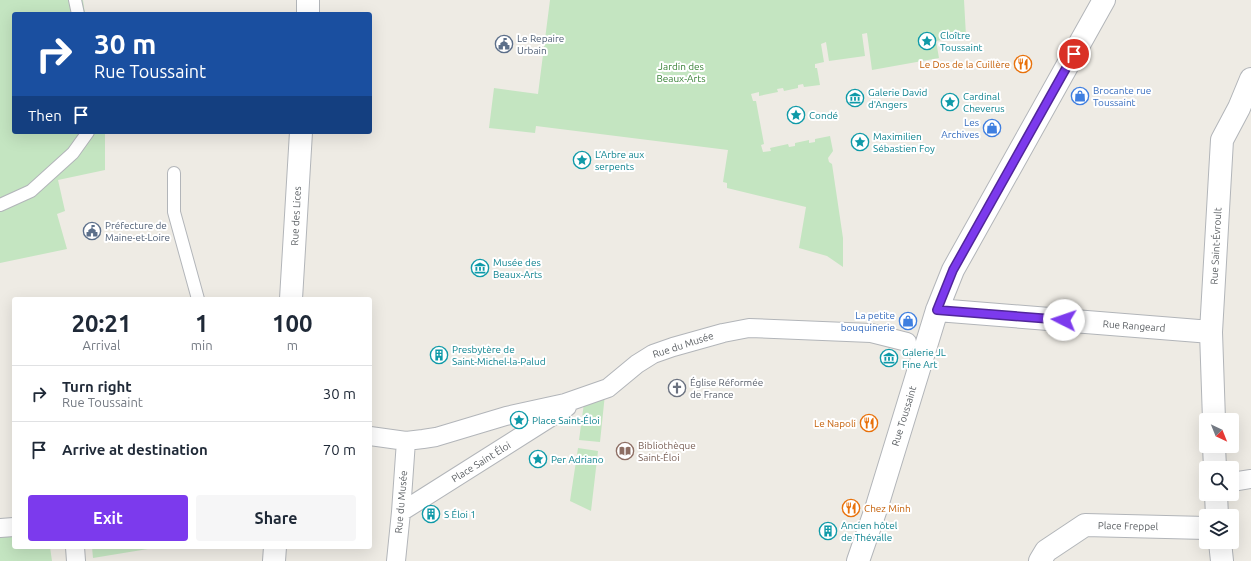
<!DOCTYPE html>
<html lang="en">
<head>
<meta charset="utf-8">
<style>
  :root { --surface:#fff; --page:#f6f6f7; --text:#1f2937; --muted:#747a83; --line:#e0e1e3; --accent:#7c3aed }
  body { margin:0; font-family:Ubuntu,sans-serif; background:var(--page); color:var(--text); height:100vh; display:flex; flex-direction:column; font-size:15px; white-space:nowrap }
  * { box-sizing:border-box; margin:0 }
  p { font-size:13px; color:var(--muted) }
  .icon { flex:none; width:22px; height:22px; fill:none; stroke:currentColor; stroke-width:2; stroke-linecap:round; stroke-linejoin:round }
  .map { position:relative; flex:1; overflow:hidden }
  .drawer { position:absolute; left:12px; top:297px; width:360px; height:252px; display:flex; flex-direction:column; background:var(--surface); border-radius:4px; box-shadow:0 4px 16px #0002 }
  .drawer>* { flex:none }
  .banner { position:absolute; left:12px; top:12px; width:360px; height:122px; border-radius:4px; box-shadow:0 4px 16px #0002; background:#1a4fa0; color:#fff; overflow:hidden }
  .needle { width:26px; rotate:137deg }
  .buttons { position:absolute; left:1199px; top:413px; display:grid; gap:8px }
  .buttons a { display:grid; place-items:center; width:40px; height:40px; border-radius:4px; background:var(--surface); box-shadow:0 4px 16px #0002; font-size:20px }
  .pin { position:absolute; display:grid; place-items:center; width:34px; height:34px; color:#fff; margin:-17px; border:2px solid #fff; border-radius:50%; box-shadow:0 1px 4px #0007 }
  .me { position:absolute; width:44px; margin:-22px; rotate:274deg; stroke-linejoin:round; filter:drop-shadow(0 0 3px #0008) }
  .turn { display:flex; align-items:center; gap:14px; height:84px; padding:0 16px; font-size:18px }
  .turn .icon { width:52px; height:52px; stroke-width:2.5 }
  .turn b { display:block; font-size:28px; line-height:34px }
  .then { display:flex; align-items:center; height:38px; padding:0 16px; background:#0003; gap:8px; font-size:15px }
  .eta { display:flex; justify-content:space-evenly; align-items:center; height:68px; text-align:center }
  .eta b { font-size:24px; font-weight:700; line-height:28px }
  .cta { display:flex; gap:8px; margin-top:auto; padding:8px 16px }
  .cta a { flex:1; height:46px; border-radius:4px; background:var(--accent); color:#fff; font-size:16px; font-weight:700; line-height:46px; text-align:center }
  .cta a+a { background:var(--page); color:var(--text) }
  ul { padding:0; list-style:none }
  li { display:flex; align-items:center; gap:12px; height:56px; padding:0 16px; border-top:1px solid var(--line) }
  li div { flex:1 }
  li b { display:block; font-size:15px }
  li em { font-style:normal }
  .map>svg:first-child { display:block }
  .green { fill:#c4e5c1 }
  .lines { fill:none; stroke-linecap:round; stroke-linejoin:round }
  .service-casing { stroke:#b2b5b9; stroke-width:14 }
  .pedestrian-casing { stroke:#b2b5b9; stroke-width:20 }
  .minor-casing { stroke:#b2b5b9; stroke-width:24 }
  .service { stroke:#fff; stroke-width:12 }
  .pedestrian { stroke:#fff; stroke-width:18 }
  .minor { stroke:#fff; stroke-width:22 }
  .route-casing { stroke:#51269a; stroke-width:10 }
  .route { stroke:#7c3aed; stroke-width:7 }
  .labels { text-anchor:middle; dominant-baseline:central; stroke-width:4; stroke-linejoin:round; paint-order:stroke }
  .culture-label { font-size:10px; fill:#0d838f; stroke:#fff; text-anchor:start }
  .service-label { font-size:10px; fill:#4e5e75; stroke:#fff; text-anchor:start }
  .food-label { font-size:10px; fill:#c56008; stroke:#fff; text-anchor:end }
  .park-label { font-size:10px; fill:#388136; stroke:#fff }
  .shop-label { font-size:10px; fill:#366cbe; stroke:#fff; text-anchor:end }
  .street-label { font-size:10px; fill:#5c6064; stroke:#fff }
  .worship-label { font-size:10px; fill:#5b616d; stroke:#fff; text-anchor:start }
  .education-label { font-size:10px; fill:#785e54; stroke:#fff; text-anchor:start }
</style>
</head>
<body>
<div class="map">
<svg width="1251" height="561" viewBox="0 0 1251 561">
  <rect width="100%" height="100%" fill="#eeebe4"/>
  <!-- green -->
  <path class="green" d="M0,0h83l2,14h-71v118h91v38l-47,10 7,31 -8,3 10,35 -67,14z
    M550,0h414l2,36 -30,5 3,17 -67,12 -5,-37 -5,1 3,22 -36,5 -3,-19 -5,2 3,18 -9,2v4h2l3,17 -16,2 -1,-3 -5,1v3l-14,3 -1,-3 -6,1 1,3 -19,4v-4l-8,2 2,7h3l8,43 -3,1 2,7 8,-1 -1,-3 18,-4 1,3 6,-1v-3l14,-3v3l6,-1v-3l15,-3 3,15 -5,7 1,4 3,2 11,74v29l-16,-11 -28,-8 7,-41 -79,-19v-5l-4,-1 5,-32 -192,-24 -1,7 -46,-5 5,-40 44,6z
    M605,394l-5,48 -21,-2 5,-37z
    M578,448l20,3 -7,60 -21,-10z
    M14,535v12h36l2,14h-52v-25z
    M92,547h68l-67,11z"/>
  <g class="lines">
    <defs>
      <path id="service" d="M75,0l3,14
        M174,173v39l24,87
        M0,205l31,-14 42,-38 15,-21"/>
      <path id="pedestrian" d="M370,436l36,5 17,-2 13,-2 70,-21 59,-13 43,-15 29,-24 16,-10 20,-7 50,-14 26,-5 122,5 36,9
        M1232,482l19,-3
        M401,512l166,-105
        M0,528l14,-1
        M75,547l1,14
        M396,561l5,-49 5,-71"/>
      <path id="minor" d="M308,14v-14
        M291,299l10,-167
        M937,310l274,22
        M1214,420l-3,-88 11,-192 17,-32 12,-29
        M1214,446l1,22
        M1216,494l1,22
        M1220,542l2,19
        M274,561l1,-14
        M858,561l19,-55 60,-196 16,-40 151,-270
        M1040,561l6,-10 39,-26 121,3"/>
    </defs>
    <!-- service casing -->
    <use href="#service" class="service-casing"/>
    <!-- pedestrian casing -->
    <use href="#pedestrian" class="pedestrian-casing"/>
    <!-- minor casing -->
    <use href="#minor" class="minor-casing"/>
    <!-- service -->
    <use href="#service" class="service"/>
    <!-- pedestrian -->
    <use href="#pedestrian" class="pedestrian"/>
    <!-- minor -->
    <use href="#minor" class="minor"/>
  </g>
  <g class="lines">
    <defs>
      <path id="route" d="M1064,320l-127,-10 16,-40 121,-216"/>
    </defs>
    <!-- route casing -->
    <use href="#route" class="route-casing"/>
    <!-- route -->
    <use href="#route" class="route"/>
  </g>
  <!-- icons -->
  <defs>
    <symbol id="sight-ring" viewBox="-11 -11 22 22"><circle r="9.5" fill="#fff" stroke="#0f9aa8" stroke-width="1.5"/><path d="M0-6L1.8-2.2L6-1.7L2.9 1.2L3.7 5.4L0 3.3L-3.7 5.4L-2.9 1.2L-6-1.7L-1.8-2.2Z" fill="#0f9aa8"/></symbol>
    <symbol id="civic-ring" viewBox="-11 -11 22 22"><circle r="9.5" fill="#fff" stroke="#5c6f8a" stroke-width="1.5"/><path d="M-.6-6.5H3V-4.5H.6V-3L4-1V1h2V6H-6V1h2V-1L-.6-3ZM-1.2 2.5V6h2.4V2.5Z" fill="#5c6f8a"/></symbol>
    <symbol id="restaurant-ring" viewBox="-11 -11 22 22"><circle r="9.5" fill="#fff" stroke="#e8710a" stroke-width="1.5"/><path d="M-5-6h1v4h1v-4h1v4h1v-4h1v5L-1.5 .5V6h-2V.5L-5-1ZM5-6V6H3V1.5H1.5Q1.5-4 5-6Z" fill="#e8710a"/></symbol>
    <symbol id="shop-ring" viewBox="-11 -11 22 22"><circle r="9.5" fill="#fff" stroke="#3f7fe0" stroke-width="1.5"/><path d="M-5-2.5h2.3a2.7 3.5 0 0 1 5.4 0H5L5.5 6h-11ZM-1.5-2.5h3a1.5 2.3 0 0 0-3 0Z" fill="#3f7fe0"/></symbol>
    <symbol id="museum-ring" viewBox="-11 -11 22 22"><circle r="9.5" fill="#fff" stroke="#0f9aa8" stroke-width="1.5"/><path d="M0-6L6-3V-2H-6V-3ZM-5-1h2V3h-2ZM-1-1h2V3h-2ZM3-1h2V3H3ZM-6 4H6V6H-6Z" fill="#0f9aa8"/></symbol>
    <symbol id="building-ring" viewBox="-11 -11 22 22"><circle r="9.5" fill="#fff" stroke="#0f9aa8" stroke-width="1.5"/><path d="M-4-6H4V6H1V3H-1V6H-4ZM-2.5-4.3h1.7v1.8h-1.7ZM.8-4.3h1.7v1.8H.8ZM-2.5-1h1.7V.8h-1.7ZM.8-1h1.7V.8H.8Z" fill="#0f9aa8"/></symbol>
    <symbol id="church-ring" viewBox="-11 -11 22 22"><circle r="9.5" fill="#fff" stroke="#6b7280" stroke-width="1.5"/><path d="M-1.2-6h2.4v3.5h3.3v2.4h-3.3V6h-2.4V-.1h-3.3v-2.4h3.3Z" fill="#6b7280"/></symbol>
    <symbol id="library-ring" viewBox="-11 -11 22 22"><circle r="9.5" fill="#fff" stroke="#8d6e63" stroke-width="1.5"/><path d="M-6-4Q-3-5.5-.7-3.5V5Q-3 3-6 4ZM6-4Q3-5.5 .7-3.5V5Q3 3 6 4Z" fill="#8d6e63"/></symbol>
  </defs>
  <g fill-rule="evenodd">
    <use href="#sight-ring" x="917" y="31" width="20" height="20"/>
    <use href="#civic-ring" x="494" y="34" width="20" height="20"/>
    <use href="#restaurant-ring" x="1013" y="54" width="20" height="20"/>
    <use href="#shop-ring" x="1070" y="86" width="20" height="20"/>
    <use href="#museum-ring" x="845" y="88" width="20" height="20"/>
    <use href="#sight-ring" x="940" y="92" width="20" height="20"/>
    <use href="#sight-ring" x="786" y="105" width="20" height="20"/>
    <use href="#shop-ring" x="982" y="118" width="20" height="20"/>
    <use href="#sight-ring" x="850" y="132" width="20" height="20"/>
    <use href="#sight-ring" x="572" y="150" width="20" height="20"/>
    <use href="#civic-ring" x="82" y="221" width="20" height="20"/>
    <use href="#museum-ring" x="470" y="258" width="20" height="20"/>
    <use href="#shop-ring" x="898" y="311" width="20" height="20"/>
    <use href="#building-ring" x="429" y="345" width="20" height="20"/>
    <use href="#museum-ring" x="879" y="348" width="20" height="20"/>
    <use href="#church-ring" x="667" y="378" width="20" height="20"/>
    <use href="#sight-ring" x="509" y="410" width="20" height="20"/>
    <use href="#restaurant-ring" x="859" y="413" width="20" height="20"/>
    <use href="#library-ring" x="615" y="441" width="20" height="20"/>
    <use href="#sight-ring" x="528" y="449" width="20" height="20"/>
    <use href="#restaurant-ring" x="841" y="498" width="20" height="20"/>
    <use href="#building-ring" x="421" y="504" width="20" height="20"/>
    <use href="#building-ring" x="818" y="521" width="20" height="20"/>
  </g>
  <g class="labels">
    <!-- culture labels -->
    <g class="culture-label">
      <text x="940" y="35">Cloître<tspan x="940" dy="12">Toussaint</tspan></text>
      <text x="868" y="92">Galerie David<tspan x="868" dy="12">d'Angers</tspan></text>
      <text x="963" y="96">Cardinal<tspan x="963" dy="12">Cheverus</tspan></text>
      <text x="809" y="115">Condé</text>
      <text x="873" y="136">Maximilien<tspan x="873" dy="12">Sébastien Foy</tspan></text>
      <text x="595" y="154">L’Arbre aux<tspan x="595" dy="12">serpents</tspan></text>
      <text x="493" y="262">Musée des<tspan x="493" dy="12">Beaux-Arts</tspan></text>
      <text x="452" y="349">Presbytère de<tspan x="452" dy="12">Saint-Michel-la-Palud</tspan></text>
      <text x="902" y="352">Galerie JL<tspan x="902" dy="12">Fine Art</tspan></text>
      <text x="532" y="420">Place Saint-Éloi</text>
      <text x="551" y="459">Per Adriano</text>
      <text x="444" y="514">S Éloi 1</text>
      <text x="841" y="525">Ancien hôtel<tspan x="841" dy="12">de Thévalle</tspan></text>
    </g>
    <!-- service labels -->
    <g class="service-label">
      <text x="517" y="38">Le Repaire<tspan x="517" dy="12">Urbain</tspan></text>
      <text x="105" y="225">Préfecture de<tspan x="105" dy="12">Maine-et-Loire</tspan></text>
    </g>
    <!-- food labels -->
    <g class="food-label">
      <text x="1010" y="64">Le Dos de la Cuillère</text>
      <text x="856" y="423">Le Napoli</text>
      <text x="864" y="508" text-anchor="start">Chez Minh</text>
    </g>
    <!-- park labels -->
    <g class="park-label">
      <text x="681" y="66">Jardin des<tspan x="681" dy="12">Beaux-Arts</tspan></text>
    </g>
    <!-- shop labels -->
    <g class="shop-label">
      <text x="1093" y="90" text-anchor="start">Brocante rue<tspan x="1093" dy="12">Toussaint</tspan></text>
      <text x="979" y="122">Les<tspan x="979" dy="12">Archives</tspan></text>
      <text x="895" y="315">La petite<tspan x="895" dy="12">bouquinerie</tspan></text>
    </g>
    <!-- street labels -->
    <g class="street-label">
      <text transform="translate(296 216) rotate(-87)">Rue des Lices</text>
      <text transform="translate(1216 246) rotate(-87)">Rue Saint-Évroult</text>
      <text transform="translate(1134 326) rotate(4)">Rue Rangeard</text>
      <text transform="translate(683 345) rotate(-18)">Rue du Musée</text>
      <text transform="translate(904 416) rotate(-73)">Rue Toussaint</text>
      <text transform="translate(481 462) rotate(-32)">Place Saint Éloi</text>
      <text transform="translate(401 502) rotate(-85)">Rue du Musée</text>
      <text transform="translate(1128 526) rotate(1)">Place Freppel</text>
    </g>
    <!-- worship labels -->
    <g class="worship-label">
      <text x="690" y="382">Église Réformée<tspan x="690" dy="12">de France</tspan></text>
    </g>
    <!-- education labels -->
    <g class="education-label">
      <text x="638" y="445">Bibliothèque<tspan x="638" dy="12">Saint-Éloi</tspan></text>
    </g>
  </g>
</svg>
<div class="buttons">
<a><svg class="needle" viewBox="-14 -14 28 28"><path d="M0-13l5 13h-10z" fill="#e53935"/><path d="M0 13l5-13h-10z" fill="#747a83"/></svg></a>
<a><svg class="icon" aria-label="search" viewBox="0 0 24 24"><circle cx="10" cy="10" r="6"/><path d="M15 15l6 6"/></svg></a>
<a><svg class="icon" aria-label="layers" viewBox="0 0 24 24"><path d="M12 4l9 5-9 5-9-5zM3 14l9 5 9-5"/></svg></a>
</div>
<div class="pin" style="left:1074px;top:54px;background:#d93025"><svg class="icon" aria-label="arrive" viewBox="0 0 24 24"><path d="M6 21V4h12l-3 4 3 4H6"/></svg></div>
<svg class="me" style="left:1064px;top:320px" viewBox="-20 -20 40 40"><circle r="19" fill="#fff"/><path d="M0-13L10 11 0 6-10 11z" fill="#7c3aed"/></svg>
<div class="banner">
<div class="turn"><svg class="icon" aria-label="right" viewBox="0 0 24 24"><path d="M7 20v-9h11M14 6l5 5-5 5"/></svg><div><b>30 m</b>Rue Toussaint</div></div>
<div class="then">Then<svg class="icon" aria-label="arrive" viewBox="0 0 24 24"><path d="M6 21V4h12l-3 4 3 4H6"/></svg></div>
</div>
<section class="drawer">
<div class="eta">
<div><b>20:21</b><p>Arrival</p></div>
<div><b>1</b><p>min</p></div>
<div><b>100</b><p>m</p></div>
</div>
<ul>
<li><svg class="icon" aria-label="right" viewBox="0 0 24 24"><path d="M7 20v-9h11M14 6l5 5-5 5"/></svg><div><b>Turn right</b><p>Rue Toussaint</p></div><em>30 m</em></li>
<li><svg class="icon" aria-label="arrive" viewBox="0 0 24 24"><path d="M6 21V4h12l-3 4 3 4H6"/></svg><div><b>Arrive at destination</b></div><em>70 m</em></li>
</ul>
<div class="cta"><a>Exit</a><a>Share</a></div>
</section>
</div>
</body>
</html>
